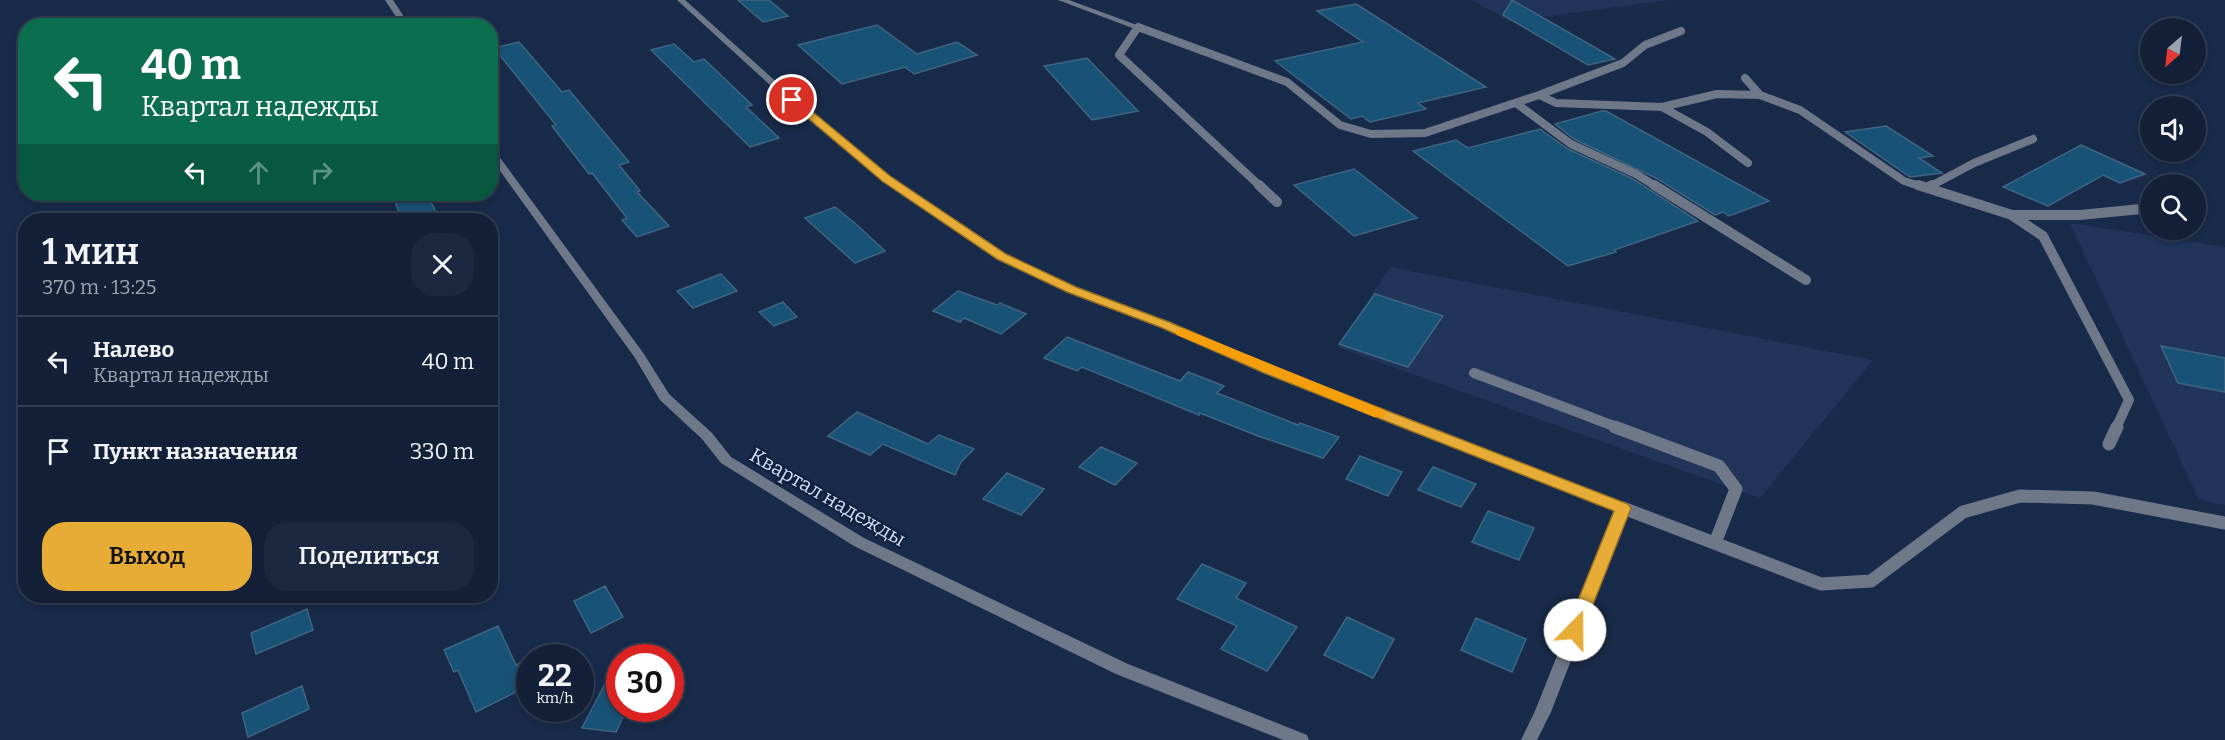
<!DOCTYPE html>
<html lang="ru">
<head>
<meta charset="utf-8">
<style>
  :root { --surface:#132038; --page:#1c2840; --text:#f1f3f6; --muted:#9da3ae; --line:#323e53; --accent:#e6ac36 }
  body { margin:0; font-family:Bitter,serif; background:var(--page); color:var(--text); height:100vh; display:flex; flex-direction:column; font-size:22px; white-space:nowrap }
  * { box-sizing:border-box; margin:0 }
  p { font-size:20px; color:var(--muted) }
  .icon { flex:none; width:33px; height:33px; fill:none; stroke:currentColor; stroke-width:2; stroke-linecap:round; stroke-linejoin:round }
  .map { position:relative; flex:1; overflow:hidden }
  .sheet { position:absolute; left:18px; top:213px; width:480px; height:390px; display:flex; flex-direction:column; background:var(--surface); border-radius:24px; box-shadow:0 3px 9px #0003,0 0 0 2px var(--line) }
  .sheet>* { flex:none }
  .banner { position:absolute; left:18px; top:18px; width:480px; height:183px; border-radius:24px; box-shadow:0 3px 9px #0003,0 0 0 2px var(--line); background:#0b6e4f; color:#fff; overflow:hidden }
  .needle { width:39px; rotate:208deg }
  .buttons { position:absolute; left:2140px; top:18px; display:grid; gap:12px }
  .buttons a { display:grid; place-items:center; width:66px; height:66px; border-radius:50%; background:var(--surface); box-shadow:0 3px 9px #0003,0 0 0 2px var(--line); font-size:30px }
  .speed { position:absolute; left:516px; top:644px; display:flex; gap:12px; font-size:30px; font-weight:700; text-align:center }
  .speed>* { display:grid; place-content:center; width:78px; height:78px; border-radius:50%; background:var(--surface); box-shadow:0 3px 9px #0003,0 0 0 2px var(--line); line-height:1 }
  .speed small { font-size:15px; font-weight:400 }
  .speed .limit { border:9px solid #d22; background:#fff; color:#111 }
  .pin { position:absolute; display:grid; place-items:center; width:51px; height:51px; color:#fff; margin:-26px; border:3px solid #fff; border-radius:50%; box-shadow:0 2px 6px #0007 }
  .me { position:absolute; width:66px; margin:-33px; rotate:22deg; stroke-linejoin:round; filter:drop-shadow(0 0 4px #0008) }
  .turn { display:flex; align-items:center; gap:21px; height:126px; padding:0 24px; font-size:27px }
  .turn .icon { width:78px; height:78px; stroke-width:2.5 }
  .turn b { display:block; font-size:42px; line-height:51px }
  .lanes { display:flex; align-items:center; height:57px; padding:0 24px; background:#0003; justify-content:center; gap:30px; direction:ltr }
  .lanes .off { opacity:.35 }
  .round { display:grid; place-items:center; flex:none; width:63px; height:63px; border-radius:24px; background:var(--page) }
  .headline { display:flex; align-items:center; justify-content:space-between; height:102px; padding:0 24px }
  h1 { font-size:36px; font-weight:600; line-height:45px }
  .primary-button { display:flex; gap:12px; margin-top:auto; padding:12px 24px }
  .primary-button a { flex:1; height:69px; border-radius:24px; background:var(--accent); color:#111; font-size:24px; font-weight:600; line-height:69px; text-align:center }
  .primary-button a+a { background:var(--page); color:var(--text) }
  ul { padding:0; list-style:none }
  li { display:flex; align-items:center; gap:18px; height:90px; padding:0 24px; border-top:2px solid var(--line) }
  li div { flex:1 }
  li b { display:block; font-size:22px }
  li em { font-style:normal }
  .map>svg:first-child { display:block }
  .built { fill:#21355a }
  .building { fill:#185276; stroke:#3f6681; stroke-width:1.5 }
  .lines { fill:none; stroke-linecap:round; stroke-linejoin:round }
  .lane-far2 { stroke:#6f7889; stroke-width:8 }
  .lane-far1 { stroke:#6f7889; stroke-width:10 }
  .lane { stroke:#6f7889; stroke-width:13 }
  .street { fill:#6f7889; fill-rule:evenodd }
  .route { fill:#e6ac36; stroke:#967023; stroke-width:1.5 }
  .slow { fill:#f59e0b }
  .labels { text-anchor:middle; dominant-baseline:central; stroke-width:4.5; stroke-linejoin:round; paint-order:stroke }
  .street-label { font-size:20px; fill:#d0dcf1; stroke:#10213f }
</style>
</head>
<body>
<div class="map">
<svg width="2225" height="740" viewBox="0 0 2225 740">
  <rect width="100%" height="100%" fill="#192b4a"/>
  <!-- built -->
  <path class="built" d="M1472,0h198l-160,21z
    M2070,223l155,24v258l-26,-5z
    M1390,267l483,93 -113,138 -423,-151z"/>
  <!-- building -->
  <path class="building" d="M738,0h31l19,16 -25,6z
    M1512,0l103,59 -27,6 -85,-50z
    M1356,4l130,83 -68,16 8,6 -56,13 -8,-6 -11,3 -76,-58 88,-19 -46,-31z
    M877,25l40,29 40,-12 20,13 -63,19 -9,-7 -63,17 -44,-39z
    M519,42l43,50 7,-2 60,72 -10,3 21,26 -3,1 32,34 -32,11 -15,-17 5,-2 -35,-45 -3,1 -37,-48 4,-1 -62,-77z
    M674,44l20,18 10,-3 48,46 -6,2 33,31 -29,9 -99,-97z
    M1087,58l51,53 -46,9 -48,-54z
    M1602,111h4l163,90 -40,15 -6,-4 -8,3 -57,-36 -84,-40 -19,-15z
    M1886,126l47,30 -14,2 23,15 -32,4 -65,-45z
    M1540,129l28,20 65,30 65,42 -84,29 2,2 -48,14 -155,-115 43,-11 12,8z
    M2081,145l64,29 -25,9 -17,-8 -55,31 -45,-19z
    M1354,169l63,49 -63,18 -60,-51z
    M392,194h35l13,26h-38z
    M835,207l22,18 28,26 -30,12 -50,-45z
    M721,274l16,17 -44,17 -16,-17z
    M958,291l39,14 3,-2 26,11 -25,20 -37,-16 -4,4 -27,-11z
    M1375,294l68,22 -35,51 -69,-23z
    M783,302l14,15 -23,9 -15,-14z
    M1067,337l113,44 8,-9 36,14 -7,7 81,32 2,-2 39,14 -16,21 -65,-22 -58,-23 -1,2 -117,-48 -5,4 -33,-13z
    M2161,346l64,12v34l-47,-9z
    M857,412l71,32 11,-9 35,14 -13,13 -6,13 -72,-31 -13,11 -42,-19z
    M1101,447l36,16 -22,22 -36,-18z
    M1360,456l42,16 -14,24 -42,-17z
    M1433,467l43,17 -15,23 -43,-17z
    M1007,473l37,16 -23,26 -38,-16z
    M1488,511l46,17 -15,32 -47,-18z
    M1202,564l44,19 -10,15 61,29 -30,44 -46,-22 16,-23 -60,-27z
    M605,586l18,31 -32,16 -17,-32z
    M307,609l6,21 -57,24 -5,-21z
    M1347,617l47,22 -21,39 -49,-23z
    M1476,618l50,21 -14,33 -51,-22z
    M498,626l18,39 4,-2 10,22 -54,27 -18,-42 -4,2 -10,-22z
    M605,684l15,1v23h7l-11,24 -34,-4z
    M302,686l7,23 -61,28 -6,-24z"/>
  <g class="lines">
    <!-- lane-far2 -->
    <path class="lane-far2" d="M1745,78l15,17
      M1539,95l84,-32 22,-18 36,-14
      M1516,103l55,41 65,30 21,13
      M1662,107l45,25 41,31
      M1261,187l-142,-132 19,-28 149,55 53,43 31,9 54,-1 114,-38 17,8 106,4 55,-13 43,1 40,15 104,71 19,6
      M1929,187l45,-24 59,-24"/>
    <!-- lane-far1 -->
    <path class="lane-far1" d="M1259,185l18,17
      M1654,185l152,95
      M1918,185l94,30h68l71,-7
      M1927,188l5,-3
      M2013,216l30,20 86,164 -13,28
      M1474,373l145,55"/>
    <!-- lane -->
    <path class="lane" d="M1615,427l104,39 17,23 -21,54
      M2109,444l8,-17
      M1623,508l198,76 50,-3 92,-69 57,-16 73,2 132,25"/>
    <!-- street -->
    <path class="street" d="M385,0h8l17,26h-8z
      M677,0h8l125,112 79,65 117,77 70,33 92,36 105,44 355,138 2,3 -79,204 -14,28h-16l14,-29 80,-201 -350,-137 -105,-46 -92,-36 -70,-33 -115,-77 -79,-65z
      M1058,0h11l73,27 -7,2z
      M490,147l3,1 151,206 25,40 43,39 19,24 133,81 264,126 179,71 2,5h-26l-167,-66 -262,-128 -133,-83 -19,-24 -42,-39 -25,-42 -145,-201z"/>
  </g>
  <!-- route -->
  <path class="route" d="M789,98h7l94,78 116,78 70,33 93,35 105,45 354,137 3,4 -50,127 -6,2 -6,-2 -3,-5 48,-119 -350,-138 -104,-46 -93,-35 -70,-33 -115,-78 -93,-79z"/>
  <!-- slow -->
  <path class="slow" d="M1182,328l202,82 2,3 -2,4h-10l-197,-82 -2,-3z"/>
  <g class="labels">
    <!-- street labels -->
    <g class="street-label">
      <text transform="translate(828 497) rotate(30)">Квартал надежды</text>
    </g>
  </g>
</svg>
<div class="buttons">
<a><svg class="needle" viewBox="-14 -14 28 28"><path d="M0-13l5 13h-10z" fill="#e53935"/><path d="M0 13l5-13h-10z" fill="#9da3ae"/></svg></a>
<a><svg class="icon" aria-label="sound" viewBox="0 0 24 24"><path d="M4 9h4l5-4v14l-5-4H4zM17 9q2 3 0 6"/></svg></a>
<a><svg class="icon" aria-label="search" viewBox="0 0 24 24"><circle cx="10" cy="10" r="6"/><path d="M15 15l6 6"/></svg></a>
</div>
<div class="speed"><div>22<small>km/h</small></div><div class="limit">30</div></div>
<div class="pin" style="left:792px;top:100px;background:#d93025"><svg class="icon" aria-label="arrive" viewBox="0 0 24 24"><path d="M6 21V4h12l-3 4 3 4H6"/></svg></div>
<svg class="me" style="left:1575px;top:630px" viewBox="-20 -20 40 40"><circle r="19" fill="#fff"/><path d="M0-13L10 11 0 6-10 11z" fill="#e6ac36"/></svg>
<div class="banner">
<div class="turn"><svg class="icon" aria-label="left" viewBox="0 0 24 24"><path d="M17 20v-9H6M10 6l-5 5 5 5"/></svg><div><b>40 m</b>Квартал надежды</div></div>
<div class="lanes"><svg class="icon" aria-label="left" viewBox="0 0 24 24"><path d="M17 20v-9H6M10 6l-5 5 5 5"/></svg><svg class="icon off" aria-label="ahead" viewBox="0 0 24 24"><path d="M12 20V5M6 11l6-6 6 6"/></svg><svg class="icon off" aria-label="right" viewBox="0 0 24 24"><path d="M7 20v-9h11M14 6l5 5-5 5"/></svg></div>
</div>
<section class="sheet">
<div class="headline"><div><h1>1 мин</h1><p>370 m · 13:25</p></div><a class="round"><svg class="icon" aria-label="close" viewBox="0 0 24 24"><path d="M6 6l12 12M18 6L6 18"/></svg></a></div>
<ul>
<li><svg class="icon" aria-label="left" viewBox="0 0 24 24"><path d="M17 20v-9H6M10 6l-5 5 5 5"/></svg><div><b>Налево</b><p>Квартал надежды</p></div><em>40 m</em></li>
<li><svg class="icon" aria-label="arrive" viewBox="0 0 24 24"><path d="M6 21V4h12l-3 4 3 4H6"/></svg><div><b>Пункт назначения</b></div><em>330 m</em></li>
</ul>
<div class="primary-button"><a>Выход</a><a>Поделиться</a></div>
</section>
</div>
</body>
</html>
